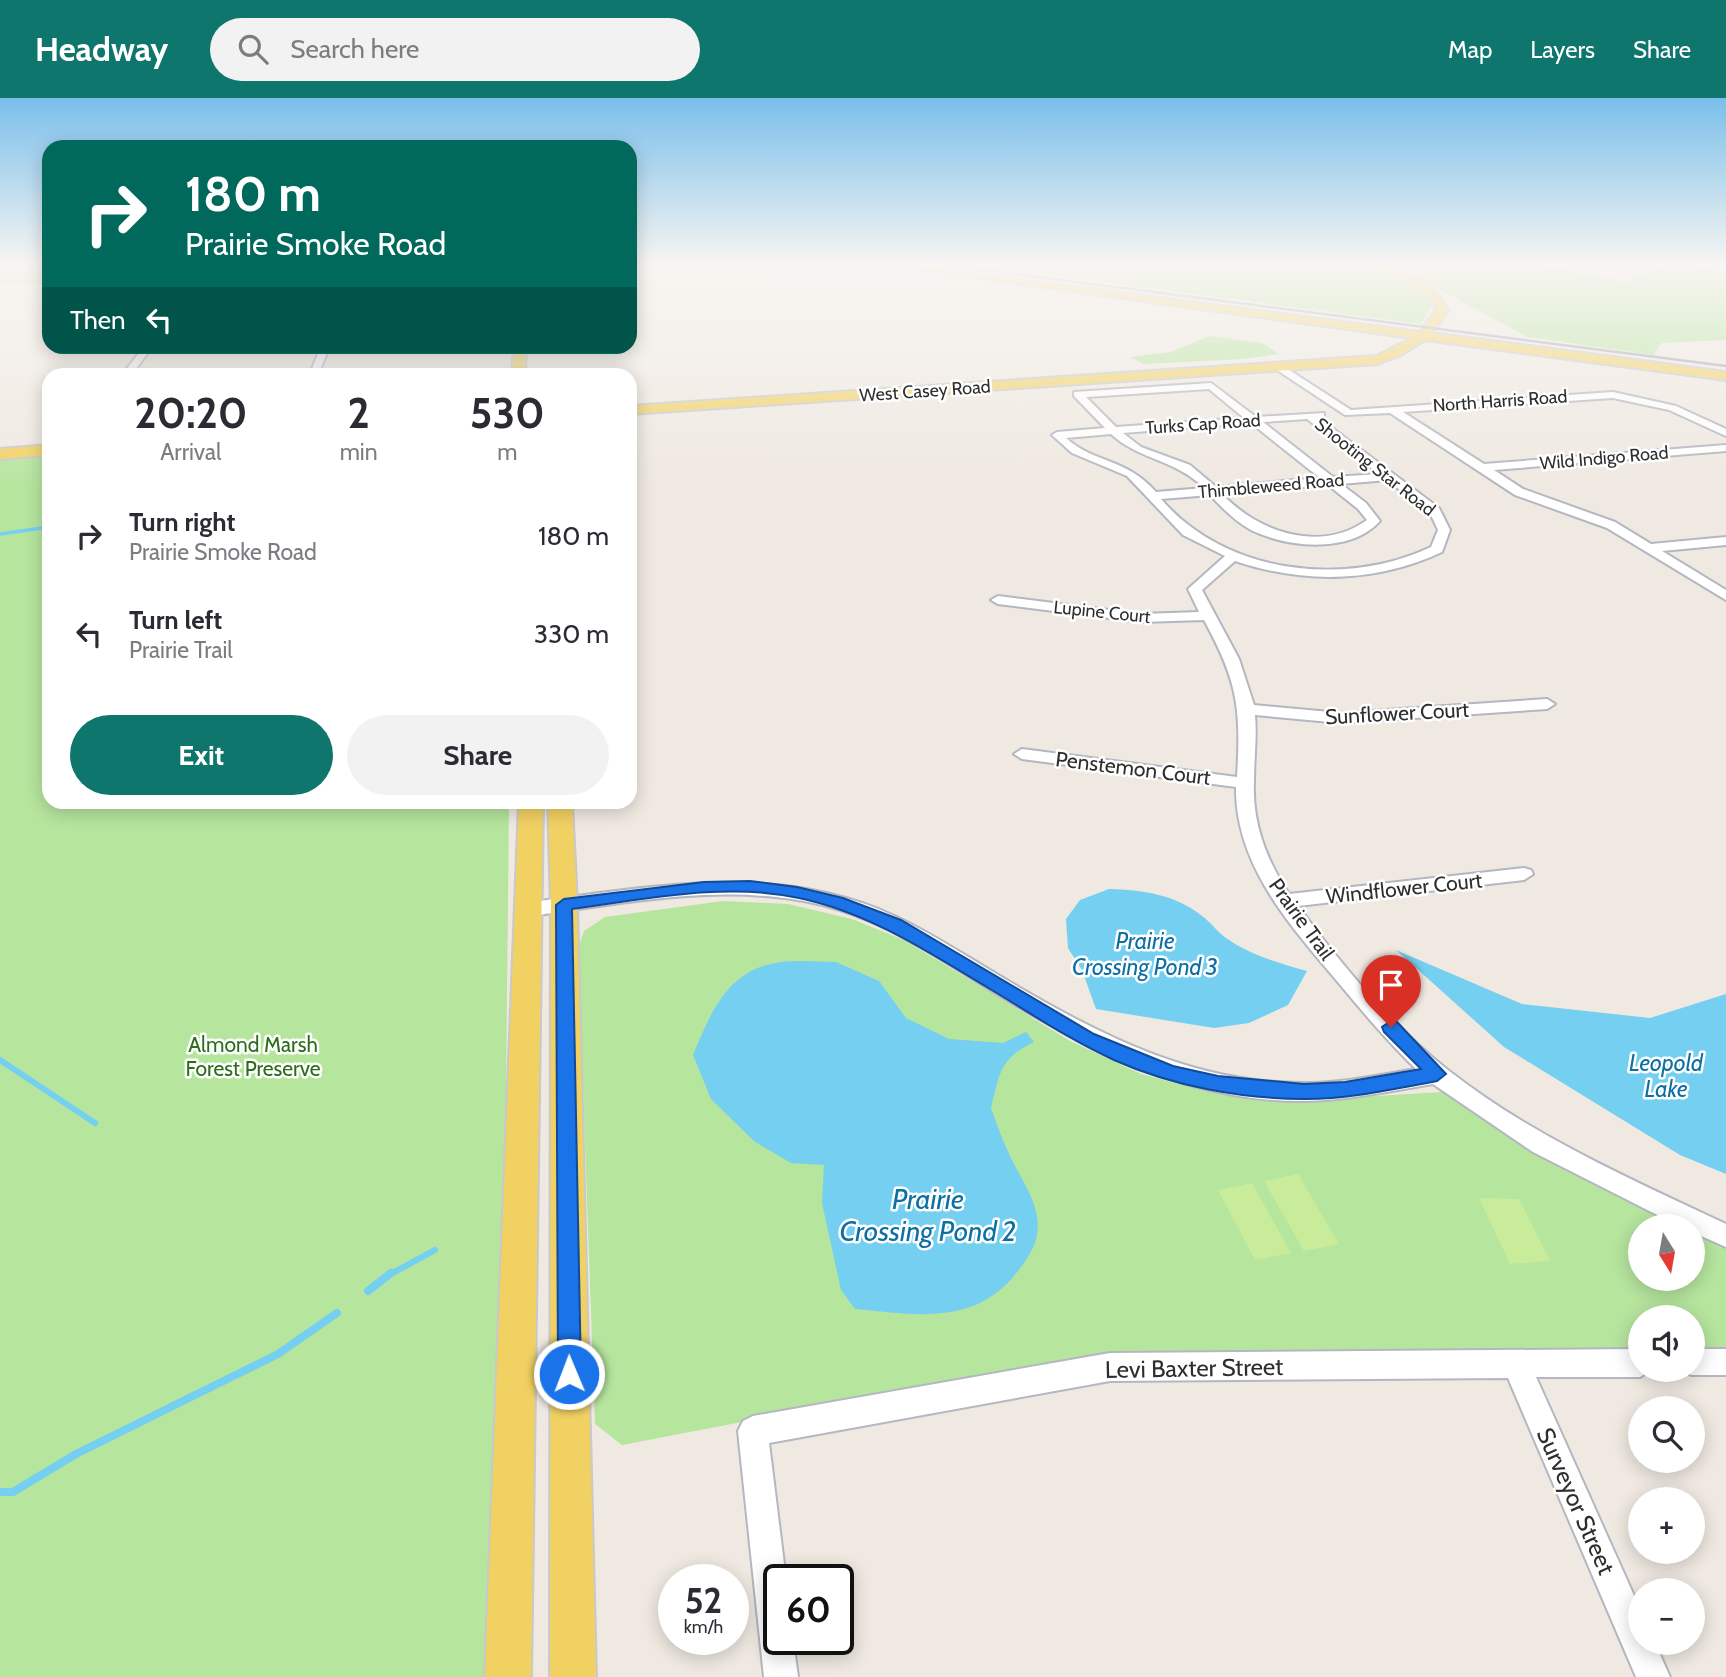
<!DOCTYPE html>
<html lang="en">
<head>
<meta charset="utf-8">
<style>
  :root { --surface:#fff; --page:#f2f2f3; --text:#2b2b33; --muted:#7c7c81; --accent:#0f766e }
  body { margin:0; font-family:Cabin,sans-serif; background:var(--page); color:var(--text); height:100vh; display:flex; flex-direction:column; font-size:26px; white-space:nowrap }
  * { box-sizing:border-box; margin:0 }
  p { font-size:23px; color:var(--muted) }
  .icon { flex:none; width:38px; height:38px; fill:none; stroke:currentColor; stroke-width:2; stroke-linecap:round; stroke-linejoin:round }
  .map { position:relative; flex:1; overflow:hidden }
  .sheet { position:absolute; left:42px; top:270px; width:595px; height:441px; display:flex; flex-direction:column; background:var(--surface); border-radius:21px; box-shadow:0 4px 18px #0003 }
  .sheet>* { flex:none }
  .guide { position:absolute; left:42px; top:42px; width:595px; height:214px; border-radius:21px; box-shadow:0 4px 18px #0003; background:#00695c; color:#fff; overflow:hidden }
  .needle { width:46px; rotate:169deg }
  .fabs { position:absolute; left:1628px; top:1116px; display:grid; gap:14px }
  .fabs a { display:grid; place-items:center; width:77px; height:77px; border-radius:50%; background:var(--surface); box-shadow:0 4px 18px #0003; font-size:35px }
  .speed { position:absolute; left:658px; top:1466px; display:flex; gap:14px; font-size:35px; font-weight:700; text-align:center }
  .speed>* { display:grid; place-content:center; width:91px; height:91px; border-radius:50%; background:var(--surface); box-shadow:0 4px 18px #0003; line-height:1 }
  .speed small { font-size:18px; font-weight:400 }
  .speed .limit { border:4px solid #111; border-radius:10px; background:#fff; color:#111 }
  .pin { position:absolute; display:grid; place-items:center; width:60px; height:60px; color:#fff; margin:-72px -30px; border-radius:50% 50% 50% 0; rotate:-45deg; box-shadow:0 0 7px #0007 }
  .pin .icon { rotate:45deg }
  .me { position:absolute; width:77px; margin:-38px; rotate:359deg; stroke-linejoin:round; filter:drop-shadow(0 0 5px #0008) }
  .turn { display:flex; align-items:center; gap:24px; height:147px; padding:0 28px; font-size:32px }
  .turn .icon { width:91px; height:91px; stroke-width:2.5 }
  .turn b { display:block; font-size:49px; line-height:60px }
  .then { display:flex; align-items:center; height:66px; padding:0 28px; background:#0003; gap:14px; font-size:26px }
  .eta { display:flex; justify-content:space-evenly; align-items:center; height:119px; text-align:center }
  .eta b { font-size:42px; font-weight:700; line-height:49px }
  .primary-button { display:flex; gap:14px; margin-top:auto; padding:14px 28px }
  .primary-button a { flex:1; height:80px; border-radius:42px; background:var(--accent); color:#fff; font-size:28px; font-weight:700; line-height:80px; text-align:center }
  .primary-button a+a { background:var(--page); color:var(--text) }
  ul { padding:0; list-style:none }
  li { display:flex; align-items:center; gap:21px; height:98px; padding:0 28px }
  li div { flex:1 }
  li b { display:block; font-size:26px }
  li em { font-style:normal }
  header { display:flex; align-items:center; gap:42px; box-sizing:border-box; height:98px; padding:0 35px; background:var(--accent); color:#fff }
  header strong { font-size:33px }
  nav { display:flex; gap:38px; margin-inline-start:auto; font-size:24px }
  .search { width:490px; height:63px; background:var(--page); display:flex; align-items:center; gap:18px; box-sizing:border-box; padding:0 24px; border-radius:38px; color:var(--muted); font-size:26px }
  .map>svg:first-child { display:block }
  .green { fill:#b6e59e }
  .pitch { fill:#c9ec9a }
  .water { fill:#75cff0 }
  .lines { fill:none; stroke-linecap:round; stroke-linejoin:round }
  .stream-far3 { stroke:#75cff0; stroke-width:2.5 }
  .stream-far2 { stroke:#75cff0; stroke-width:3.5 }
  .stream-far1 { stroke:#75cff0; stroke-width:6 }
  .stream { stroke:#75cff0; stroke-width:8 }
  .minor-casing { stroke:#b4b7c1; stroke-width:4 }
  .major-casing { stroke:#c9c9c9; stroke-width:4 }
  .minor { fill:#fff; fill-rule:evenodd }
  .major { fill:#f2d163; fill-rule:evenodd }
  .rail { stroke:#a3a6b8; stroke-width:2.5 }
  .route { fill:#1a73e8; stroke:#114b97; stroke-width:2 }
  .labels { text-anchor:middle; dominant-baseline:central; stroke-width:5; stroke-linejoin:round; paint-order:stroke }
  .far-street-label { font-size:18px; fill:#2e2e2e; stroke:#fff }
  .street-label { font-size:21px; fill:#2e2e2e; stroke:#fff }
  .park-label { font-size:21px; fill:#2c6e1b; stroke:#fff }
  .water-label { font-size:23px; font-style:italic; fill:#0d6fa3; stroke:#fff }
  .near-street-label { font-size:24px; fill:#2e2e2e; stroke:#fff }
  .near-water-label { font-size:28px; font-style:italic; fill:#0d6fa3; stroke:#fff }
</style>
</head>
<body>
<header>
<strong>Headway</strong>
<div class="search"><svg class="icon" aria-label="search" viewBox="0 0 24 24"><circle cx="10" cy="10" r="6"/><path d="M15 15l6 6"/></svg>Search here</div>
<nav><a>Map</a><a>Layers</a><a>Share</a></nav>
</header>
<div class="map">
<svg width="1726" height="1579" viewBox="0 0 1726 1579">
  <rect width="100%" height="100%" fill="#efe9e1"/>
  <!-- green -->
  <path class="green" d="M0,166h49v19l-49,2z
    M966,166h399l46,22 22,17 -12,21z
    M1392,166h143l90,17 40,-17h22l39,7v69l-65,3 -7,12 -126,-18z
    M1209,238l53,7 17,11 -37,5 -98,5 -14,-7 41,-5z
    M49,355v349h460l-9,875h-500v-1221z
    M723,803l65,3 64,15 54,22 164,100 71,33 80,21 56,7 166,-10 87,57 156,78h-46v52h52v-49l34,17v103h-34v-32h-52v33l-523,6 -84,9 -411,79 -27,-21 -17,-476 6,-17 21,-14z"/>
  <!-- pitch -->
  <path class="pitch" d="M1298,1076l41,70 -35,7 -40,-70z
    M1252,1085l39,70 -36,7 -37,-70z
    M1479,1100l40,1 31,62 -40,3z"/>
  <!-- water -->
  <path class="water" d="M1109,791c33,1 66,5 93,27 9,6 15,16 24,22 24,17 53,25 81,33l-19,34 -39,18 -35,5 -118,-19 -14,-39 -14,-22 -2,-29 14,-19z
    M1396,852l126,54 128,14 76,-24v180l-46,-19 -176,-108z
    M836,864l43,19 27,37 43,21 54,4 23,-11 8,10c-35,17 -34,31 -43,66 6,17 12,34 20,50 9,19 23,38 26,59 3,21 -4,34 -16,50 -42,60 -102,48 -166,42l-14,-19 -19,-87 2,-38 -33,-2 -36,-21 -44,-43 -18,-44c16,-38 33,-82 78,-91 20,-5 45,-2 65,-2z"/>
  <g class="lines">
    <!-- stream-far3 -->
    <path class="stream-far3" d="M45,430l4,-1"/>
    <!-- stream-far2 -->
    <path class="stream-far2" d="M0,436l49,-7"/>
    <!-- stream-far1 -->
    <path class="stream-far1" d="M0,962l95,63
      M389,1177l46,-25"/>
    <!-- stream -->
    <path class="stream" d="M368,1193l23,-18
      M0,1394h13l63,-38 202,-100 59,-41"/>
    <defs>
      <path id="minor" d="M144,248h9l-21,28h-9z
        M321,248h9l-12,28h-8z
        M1277,268h6l68,44 262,-18 63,14 50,23v7l-57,-26 -56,-12 -210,14 81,52 242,-19v6l-232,19 29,19 92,33 36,22 75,-7v8l-64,6 64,39v10l-119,-72 -92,-33 -125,-82 -45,2 -68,-45z
        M1211,285l45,34 68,-4v4l-5,1 120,90 11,22 -8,22c-66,31 -138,32 -207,9l-33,29 37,69 15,46 87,8 206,-14 8,5 -8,5 -206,14 -86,-8c2,22 -1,44 -1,66 -2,42 12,78 35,113l235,-26 7,2 2,4 -9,6 -226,26c41,56 95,121 150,164 84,66 182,109 278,154v23l-34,-15v-5h-11l-148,-75 -100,-68c-42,7 -84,16 -126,17 -112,2 -211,-47 -305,-104 -52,-31 -103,-69 -162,-87 -100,-31 -208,-8 -309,6l-10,-7 10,-7c104,-13 211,-34 315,-4 58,16 108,51 159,81 95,56 188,105 301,104 37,0 73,-8 110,-14 -29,-28 -54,-58 -79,-88 -47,-56 -102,-116 -101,-194l-214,-28 -8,-5 8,-5 215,28c4,-69 1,-95 -33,-157l-63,2 -143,-18 -7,-4 7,-4 143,18 58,-2 -11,-23 37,-33 -42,-21 -56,-59 -55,-23 -20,-18 5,-3 48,-4 -31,-32v-4zM1209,291l35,29 -128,9 -30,-30zM1307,321l72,55 -46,3 -70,-55zM1251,325l69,55 -104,9 -26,-22 -49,-18 -18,-14zM1111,336c28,26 66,26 93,54l-48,4c-31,-35 -61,-28 -90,-54zM1387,382l43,33 8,17 -7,17c-86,41 -206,27 -270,-48l49,-4c12,13 25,26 41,35 37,18 99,24 129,-9l-14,-18 -25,-19zM1328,387l30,24 9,11c-47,34 -109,12 -145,-26z
        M1640,1251v21h11l-11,7h-104l104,232v34h15l15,34h-34l-128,-299 -398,3 -341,62 17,137h-7v60h14l5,37h-34l-26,-246 5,-10 10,-5 357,-63z
        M1692,1251h34v26h-34l-10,-3 10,-2z"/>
      <path id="major" d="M874,166h27l519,68 16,-22c-11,-29 -45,-29 -66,-46 28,-1 67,19 78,46l-16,23 294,39v8l-301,-40 -24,15 -24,9 -747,50v-8l746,-50 36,-18z
        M514,248h12l-1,28h-13z
        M49,347v10l-49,4v-10z
        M519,704h24l-12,875h-46z
        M548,704h24l5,103 19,772h-46l1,-772z"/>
    </defs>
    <!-- minor casing -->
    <use href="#minor" class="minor-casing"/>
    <!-- major casing -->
    <use href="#major" class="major-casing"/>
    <!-- minor -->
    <use href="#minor" class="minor"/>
    <!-- major -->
    <use href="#major" class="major"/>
    <!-- rail -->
    <path class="rail" d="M937,166l789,102
      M1701,166l25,4"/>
  </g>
  <!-- sky -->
  <linearGradient id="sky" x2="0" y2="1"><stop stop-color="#7abfeb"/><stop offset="0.43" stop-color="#f8f5f2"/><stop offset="1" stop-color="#f8f5f2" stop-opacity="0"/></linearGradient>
  <rect width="1726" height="387" fill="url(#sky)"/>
  <!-- route -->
  <path class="route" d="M750,783l47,6 46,11 58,22 193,114 79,32 45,10 86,8 41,-2 76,-13 -37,-37 -2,-5 9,-6 6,1 49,52 -9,7c-43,8 -88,18 -132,18 -63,0 -133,-13 -191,-39 -44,-20 -84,-47 -124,-71 -62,-37 -120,-76 -191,-91 -74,-16 -152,1 -227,11l9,465 -3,8 -9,3 -8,-3 -3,-8 -2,-469 8,-6 140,-17z"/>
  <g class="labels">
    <!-- far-street labels -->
    <g class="far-street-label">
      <text transform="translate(925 293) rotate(-4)">West Casey Road</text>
      <text transform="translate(1500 303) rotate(-4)">North Harris Road</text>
      <text transform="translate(1203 326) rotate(-4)">Turks Cap Road</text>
      <text transform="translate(1604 360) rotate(-5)">Wild Indigo Road</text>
      <text transform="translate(1375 369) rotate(38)">Shooting Star Road</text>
      <text transform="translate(1271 388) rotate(-5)">Thimbleweed Road</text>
      <text transform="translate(1102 514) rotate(6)">Lupine Court</text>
    </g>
    <!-- street labels -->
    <g class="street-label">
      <text transform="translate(1397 615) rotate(-3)">Sunflower Court</text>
      <text transform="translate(1133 670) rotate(7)">Penstemon Court</text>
      <text transform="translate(1404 790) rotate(-6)">Windflower Court</text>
      <text transform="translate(1302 821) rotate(54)">Prairie Trail</text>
    </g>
    <!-- park labels -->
    <g class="park-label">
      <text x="253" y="946">Almond Marsh<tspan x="253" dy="24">Forest Preserve</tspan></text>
    </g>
    <!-- water labels -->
    <g class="water-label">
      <text x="1145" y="843">Prairie<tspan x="1145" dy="26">Crossing Pond 3</tspan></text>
      <text x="1666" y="965">Leopold<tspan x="1666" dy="26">Lake</tspan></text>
    </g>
    <!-- near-street labels -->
    <g class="near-street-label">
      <text transform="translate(1194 1270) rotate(-1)">Levi Baxter Street</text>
      <text transform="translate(1576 1403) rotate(66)">Surveyor Street</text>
    </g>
    <!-- near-water labels -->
    <g class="near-water-label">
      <text x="928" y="1101">Prairie<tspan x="928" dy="32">Crossing Pond 2</tspan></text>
    </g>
  </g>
</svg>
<div class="fabs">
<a><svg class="needle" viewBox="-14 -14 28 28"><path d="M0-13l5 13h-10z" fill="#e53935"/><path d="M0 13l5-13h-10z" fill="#7c7c81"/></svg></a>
<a><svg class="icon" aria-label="sound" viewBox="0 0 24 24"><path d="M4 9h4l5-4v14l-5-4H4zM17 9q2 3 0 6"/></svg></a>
<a><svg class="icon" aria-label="search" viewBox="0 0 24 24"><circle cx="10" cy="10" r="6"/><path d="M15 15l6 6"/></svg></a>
<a>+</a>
<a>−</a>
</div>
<div class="speed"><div>52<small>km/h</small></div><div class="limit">60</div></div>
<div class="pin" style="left:1391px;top:929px;background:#d93025"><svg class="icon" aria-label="arrive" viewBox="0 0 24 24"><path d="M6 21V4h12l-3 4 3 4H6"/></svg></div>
<svg class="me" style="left:569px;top:1276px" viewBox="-20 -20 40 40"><circle r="17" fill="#1a73e8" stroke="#fff" stroke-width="3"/><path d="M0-11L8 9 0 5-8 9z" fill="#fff"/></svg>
<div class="guide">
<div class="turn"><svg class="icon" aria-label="right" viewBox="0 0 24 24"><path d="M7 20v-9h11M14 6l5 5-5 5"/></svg><div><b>180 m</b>Prairie Smoke Road</div></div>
<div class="then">Then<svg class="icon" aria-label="left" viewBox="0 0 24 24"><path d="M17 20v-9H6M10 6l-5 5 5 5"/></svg></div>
</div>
<section class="sheet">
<div class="eta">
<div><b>20:20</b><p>Arrival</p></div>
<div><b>2</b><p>min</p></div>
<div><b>530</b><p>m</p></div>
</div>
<ul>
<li><svg class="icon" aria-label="right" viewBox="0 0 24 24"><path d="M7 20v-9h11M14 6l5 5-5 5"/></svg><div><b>Turn right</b><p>Prairie Smoke Road</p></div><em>180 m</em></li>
<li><svg class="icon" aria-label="left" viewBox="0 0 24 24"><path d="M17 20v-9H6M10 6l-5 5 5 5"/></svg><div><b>Turn left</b><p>Prairie Trail</p></div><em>330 m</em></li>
</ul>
<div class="primary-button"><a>Exit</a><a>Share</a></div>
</section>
</div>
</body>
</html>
